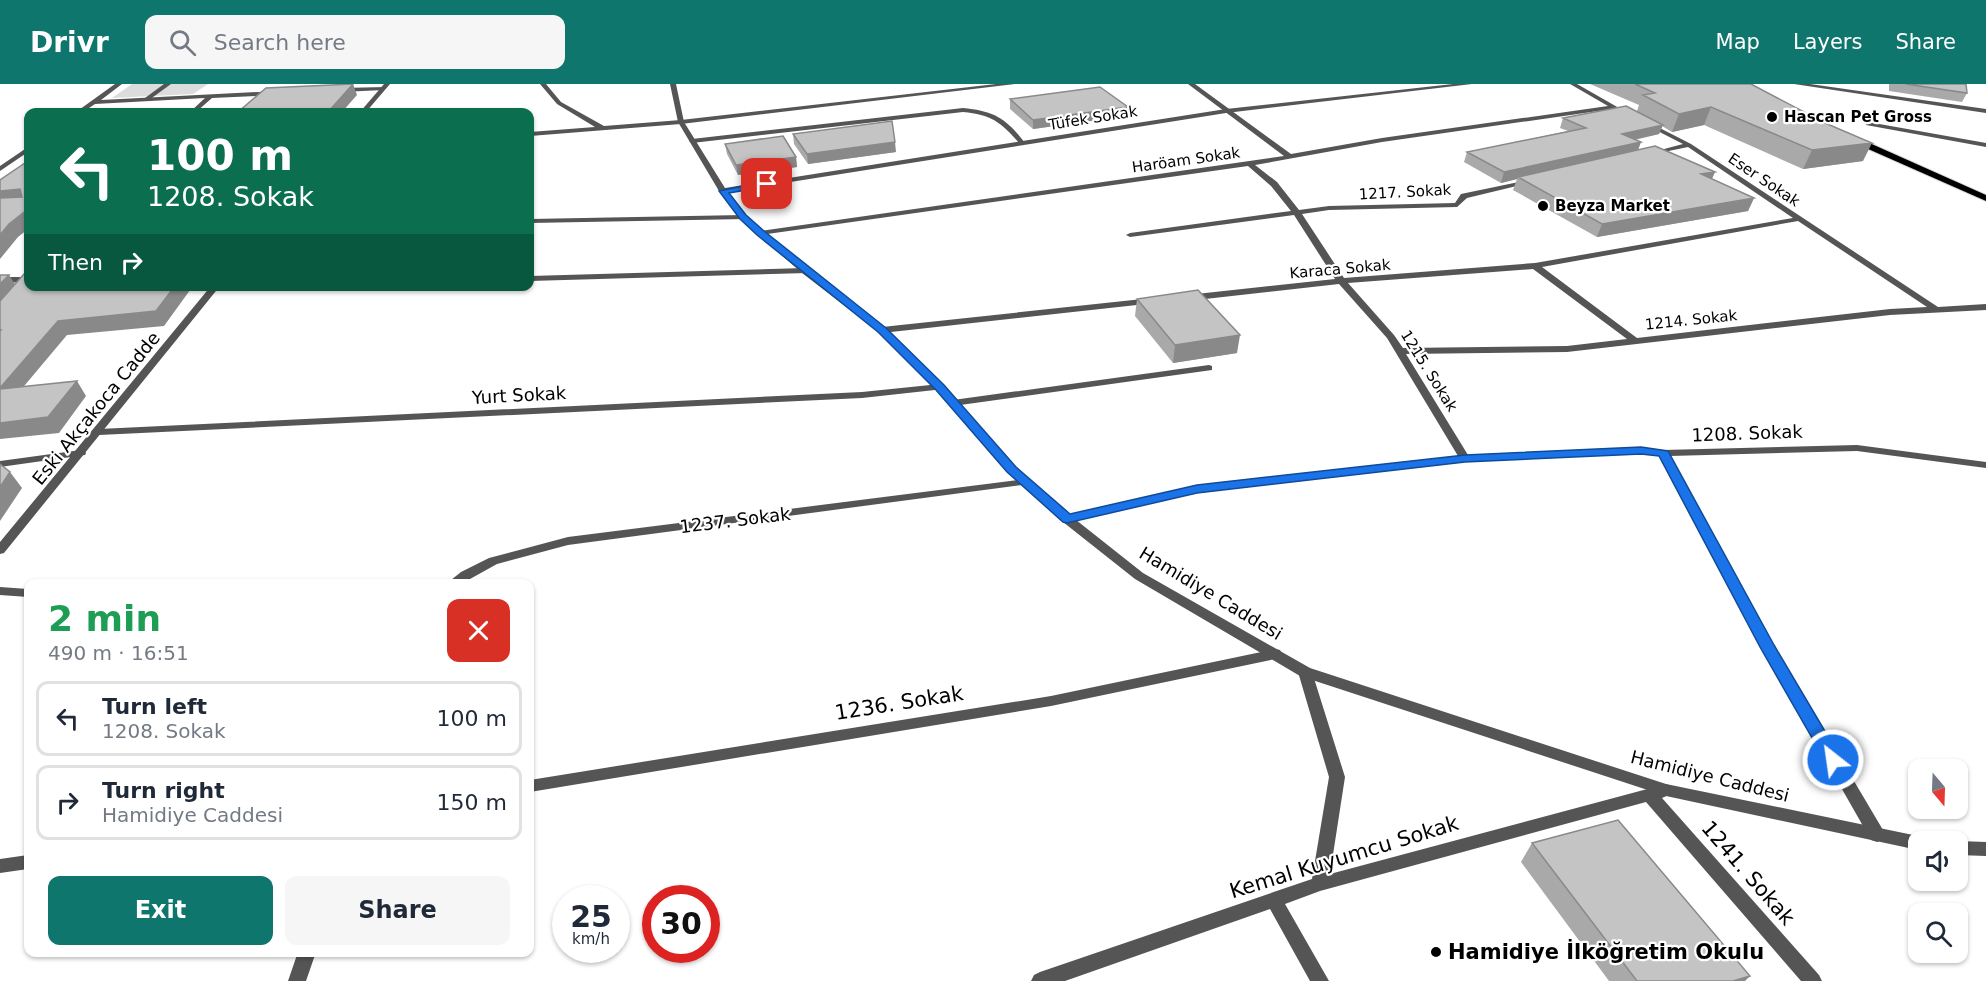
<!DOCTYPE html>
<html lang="en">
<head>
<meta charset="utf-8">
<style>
  :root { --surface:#fff; --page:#f6f6f7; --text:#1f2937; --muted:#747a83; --line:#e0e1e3; --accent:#0f766e }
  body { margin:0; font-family:"DejaVu Sans",sans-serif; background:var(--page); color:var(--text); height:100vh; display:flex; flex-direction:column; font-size:22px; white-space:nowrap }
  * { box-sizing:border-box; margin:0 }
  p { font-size:20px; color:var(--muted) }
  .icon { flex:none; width:33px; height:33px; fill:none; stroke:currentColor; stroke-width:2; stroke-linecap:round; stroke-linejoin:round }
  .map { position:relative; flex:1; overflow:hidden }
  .panel { position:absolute; left:24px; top:495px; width:510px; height:378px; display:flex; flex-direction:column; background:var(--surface); border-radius:12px; box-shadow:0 2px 4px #0004 }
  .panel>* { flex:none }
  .guide { position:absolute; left:24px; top:24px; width:510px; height:183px; border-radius:12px; box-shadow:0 2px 4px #0004; background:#0b6e4f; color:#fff; overflow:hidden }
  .needle { width:39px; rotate:161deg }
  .fabs { position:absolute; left:1908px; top:675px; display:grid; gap:12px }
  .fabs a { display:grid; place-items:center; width:60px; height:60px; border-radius:12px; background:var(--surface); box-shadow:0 2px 4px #0004; font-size:30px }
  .speed { position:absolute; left:552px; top:801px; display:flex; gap:12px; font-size:30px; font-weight:700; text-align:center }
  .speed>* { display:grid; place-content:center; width:78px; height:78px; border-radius:50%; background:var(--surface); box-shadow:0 2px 4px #0004; line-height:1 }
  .speed small { font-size:15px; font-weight:400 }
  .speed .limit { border:9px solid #d22; background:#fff; color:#111 }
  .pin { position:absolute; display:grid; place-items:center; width:51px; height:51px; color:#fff; margin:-26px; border-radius:12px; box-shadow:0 3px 9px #0006 }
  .me { position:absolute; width:66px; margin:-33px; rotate:330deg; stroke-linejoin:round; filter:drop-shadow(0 0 4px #0008) }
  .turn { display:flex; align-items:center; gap:21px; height:126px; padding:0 24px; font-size:27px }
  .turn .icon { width:78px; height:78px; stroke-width:2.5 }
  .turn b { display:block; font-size:42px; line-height:51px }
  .then { display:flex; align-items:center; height:57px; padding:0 24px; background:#0003; gap:12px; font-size:22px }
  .round { display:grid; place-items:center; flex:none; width:63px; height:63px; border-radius:12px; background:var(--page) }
  .head { display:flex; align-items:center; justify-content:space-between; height:102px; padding:0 24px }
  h1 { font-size:36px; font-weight:800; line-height:45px; color:#1e9e55 }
  .primary-button { display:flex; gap:12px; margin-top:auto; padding:12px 24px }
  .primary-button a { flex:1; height:69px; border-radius:12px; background:var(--accent); color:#fff; font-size:24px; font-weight:800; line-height:69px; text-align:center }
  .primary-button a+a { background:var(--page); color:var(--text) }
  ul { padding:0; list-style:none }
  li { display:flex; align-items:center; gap:18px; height:75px; margin:0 12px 9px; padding:0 12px; border:3px solid var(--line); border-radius:12px }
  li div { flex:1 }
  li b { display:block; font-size:22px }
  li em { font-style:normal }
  header { display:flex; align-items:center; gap:36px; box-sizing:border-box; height:84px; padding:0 30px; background:var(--accent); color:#fff }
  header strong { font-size:28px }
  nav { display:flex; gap:33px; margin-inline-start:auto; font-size:21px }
  .search { width:420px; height:54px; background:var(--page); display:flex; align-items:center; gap:15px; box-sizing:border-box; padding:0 21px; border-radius:12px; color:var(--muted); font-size:22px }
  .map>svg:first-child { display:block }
  .green { fill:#dcdcdc }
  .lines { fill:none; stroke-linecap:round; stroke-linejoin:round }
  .primary-casing { stroke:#dbdbdb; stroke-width:2 }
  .pedestrian { fill:#555; fill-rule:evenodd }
  .minor { fill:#555; fill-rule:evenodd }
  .tertiary { fill:#555; fill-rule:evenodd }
  .primary { fill:#000; fill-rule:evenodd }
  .wall { fill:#a9a9a9 }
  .shaded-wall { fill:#898989 }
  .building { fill:#c4c4c4; stroke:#898989; stroke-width:1.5 }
  .route { fill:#1a73e8; stroke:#114b97; stroke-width:1.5 }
  .poi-dot { fill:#000; stroke:#fff; stroke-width:2 }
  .labels { text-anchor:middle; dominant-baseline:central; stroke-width:4.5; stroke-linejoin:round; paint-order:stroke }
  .far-poi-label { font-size:15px; font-weight:bold; fill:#000; stroke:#fff; text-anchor:start }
  .far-street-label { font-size:15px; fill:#000; stroke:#fff }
  .street-label { font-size:18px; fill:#000; stroke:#fff }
  .near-street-label { font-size:21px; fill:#000; stroke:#fff }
  .near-poi-label { font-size:21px; font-weight:bold; fill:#000; stroke:#fff; text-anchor:start }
</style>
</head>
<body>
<header>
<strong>Drivr</strong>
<div class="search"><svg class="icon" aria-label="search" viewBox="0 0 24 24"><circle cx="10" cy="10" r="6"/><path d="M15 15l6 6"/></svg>Search here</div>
<nav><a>Map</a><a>Layers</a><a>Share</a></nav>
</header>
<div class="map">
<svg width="1986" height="897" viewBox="0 0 1986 897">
  <rect width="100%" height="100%" fill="#fff"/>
  <!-- green -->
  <path class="green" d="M132,0h76l-15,10 -81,4z"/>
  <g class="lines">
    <defs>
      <path id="primary" d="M1850,53h6l130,58v6l-136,-60z"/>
    </defs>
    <!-- primary casing -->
    <use href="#primary" class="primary-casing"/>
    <!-- pedestrian -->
    <path class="pedestrian" d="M164,0h7l-22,16h-4v-2z"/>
    <!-- minor -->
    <path class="minor" d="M115,0h7l-21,16 175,-9 3,2 -3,2 -64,3 -16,14h-6l15,-14 -110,6 -12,8h-7z
      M540,0h6l15,18 43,24 77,-6 315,-36h19l-334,40 -151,12v-4l65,-5 -38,-23z
      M1188,0h7l96,70 91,-16 226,-32 -38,-22h7l42,24 -237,34 -127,23 22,17 22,28 30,-4 126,-3 6,-9 68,-14 4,2 -66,16 -10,9 -128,3 -27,4 42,64 191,-15 258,-45 -105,-71 -39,8v-2l34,-9 -37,-19v-2l2,-1 43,22 247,163 48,-3v6l-96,5 -323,37 -161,2 62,101 173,-8 22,3 194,-5 129,17v6l-129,-17 -187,5 104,190 109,184 2,5 -2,5 -6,2 -6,-2 -110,-193 -102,-191 -18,-3 -176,8 -268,31 -130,31 -4,-1 -2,-3 2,-3 134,-30 261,-30 -71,-118 -48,-54 -152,17 -4,-3 4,-3 148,-16 -41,-64 -164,22 -4,-2 4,-2 161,-22 -20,-25 -23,-20 -487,69 -4,-2 4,-2 523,-75zM1798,137l129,86 -37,2 -253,29 -95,-71zM1533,185l94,70 -60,7 -164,2 -9,-13 -46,-52z
      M1794,0h16l176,25v4z
      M386,3l-2,3 -43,2 -3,-2 3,-2z
      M963,24c31,3 43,10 62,35l-5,1c-19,-22 -28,-29 -57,-32l-271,31 -3,-2 3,-2z
      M1868,38l118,21v4l-120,-22v-2z
      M28,63v5l-28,19v-5z
      M743,131h3v4l-216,4v-4z
      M805,184l4,3 -1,2 -278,8v-5z
      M0,193h28v5l-28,1z
      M1152,214l4,3 -1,2 -273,30 -5,-3 5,-3z
      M1209,281l3,1v4l-259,36 -5,-3 5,-3z
      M940,300l5,3 -1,2 -82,9 -763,37 -5,-3 5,-3 763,-37z
      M81,366l4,1 1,2 -1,2 -85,12v-6z
      M1026,395l4,1 2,2 -2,2 -462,61 -71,19 -36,20h-15l15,-12 28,-14 79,-21z
      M0,503l28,2v8l-28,-2z
      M1275,565l5,1 2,4 -2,4 -229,48 -521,86v-12l521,-84z
      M1305,583l5,1 2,4 33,105 -15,97 336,-90 5,2 3,4 -3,4 -9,4 157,177 3,6h-21l-155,-179 -326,89 -35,13 44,77h-19l-40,-72 -205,72h-34l3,-6 6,-3 272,-93 17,-102 -31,-105 2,-4z
      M28,771v14l-28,4v-14z
      M298,868h18l-10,29h-18z"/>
    <!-- tertiary -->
    <path class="tertiary" d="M384,0h6l-24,28h-6z
      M670,0h6l8,38 41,66 501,-79 227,-25h19l-246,29 -498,79 18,23 62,54 77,59 59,57 72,83 55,48 72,57 167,95 356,116 252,52 6,2 1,4h-7v8l-252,-54 -366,-120 -165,-97 -72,-57 -55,-50 -72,-83 -57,-57 -77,-59 -62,-54 -21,-28 -41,-69z
      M211,202h9l-216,267 -4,1v-12z
      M1958,757l28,1v14l-28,-1z"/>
    <!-- primary -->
    <use href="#primary" class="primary"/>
  </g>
  <!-- wall -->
  <path class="wall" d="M1590,0h161l112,77 -60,8 -99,-44 -32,7 -10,-6 -3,8 -24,6 6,2 -3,8 77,22 -3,7 42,19 -6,13 -151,26 -84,-47 4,-11 -16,4 -37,-21 3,-10 101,-21 -8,-3 3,-10 74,-7 2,-6z
    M1889,0h77l1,9 -5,9 -73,-11z
    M1010,15l118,8 -1,9 -94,13 -23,-20z
    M793,50l103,18 -88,12 -14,-20z
    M725,60l71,13 1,10 -59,8 -11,-21z
    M1137,215l100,54 -64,10 -38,-47z
    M1532,759l213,138h-136l-88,-119z"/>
  <!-- shaded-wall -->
  <path class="shaded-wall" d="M353,0l4,11 -15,17h-14z
    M1128,23l-1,9 -94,13v-9z
    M1711,23l-7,18 -32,7 7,-18z
    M1663,41l-4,9 -41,9 4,-9z
    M895,58l1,10 -88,12 -1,-10z
    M1641,58l-4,10 -119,25 -1,2 -16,4 3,-11z
    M1872,59l-9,18 -60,8 9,-19z
    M796,73l1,10 -59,8 -2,-10z
    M1715,88l-6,12 -8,-10z
    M20,105l8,13 -28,3v-14z
    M1754,114l-6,13 -151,26 5,-13z
    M28,125v20l-10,8 -18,22v-24l9,-11z
    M9,191l9,14 -18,20v-25z
    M175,202h18l-29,40 -97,9 -58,69 -9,-13v-3l58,-67z
    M1240,251l-3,18 -64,10 2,-18z
    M77,297l9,15 -27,37 -59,6v-16z
    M10,388l12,16 -22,33v-34z
    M1750,892l-5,5h-12z"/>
  <!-- building -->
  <path class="building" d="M353,0l-25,28h-90l28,-24z
    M1635,0h116l74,39 47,20 -60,7 -101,-43 -32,7 -36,-19 12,-2z
    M1906,0h60l1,9z
    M1100,3l28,20 -95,13 -23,-21z
    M1626,22l37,19 -41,9 19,8 -137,30 -37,-20 119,-24 -23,-10z
    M892,37l3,21 -88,12 -14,-20z
    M783,52l13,21 -60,8 -11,-21z
    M1655,62l60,26 -14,2 53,24 -152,26 -84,-47z
    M25,79h3v46l-19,15 -9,11v-37l22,-1 -2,-8 -20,2v-11z
    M25,189h3v13h147l-19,25 -98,10 -58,67v-57l1,-1h-1v-29z
    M0,191h9l-9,9z
    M1198,206l42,45 -65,10 -38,-46z
    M77,297l-29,36 -48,6v-34z
    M0,380l10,8 -10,15z
    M1618,736l132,156 -17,5h-96l-105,-138z"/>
  <!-- route -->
  <path class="route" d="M767,97l3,5 -41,7 17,22 18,16 122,97 58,57 72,82 54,47 127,-29 268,-30 176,-8 27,4 106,194 65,110 3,5 -3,4h-12l-67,-117 -101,-191 -18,-2 -176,8 -268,31 -130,30 -4,-1 -56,-50 -71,-82 -58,-58 -121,-97 -17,-16 -21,-28z"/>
  <!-- markers -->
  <g class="poi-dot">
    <circle cx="1772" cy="33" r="6"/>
    <circle cx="1543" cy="122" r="6"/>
    <circle cx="1436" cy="868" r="6"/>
  </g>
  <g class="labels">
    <!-- far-poi labels -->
    <g class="far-poi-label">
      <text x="1784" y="33">Hascan Pet Gross</text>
      <text x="1555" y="122">Beyza Market</text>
    </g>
    <!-- far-street labels -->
    <g class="far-street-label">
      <text transform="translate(1093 34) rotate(-9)">Tüfek Sokak</text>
      <text transform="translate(1186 76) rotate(-8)">Haröam Sokak</text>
      <text transform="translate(1764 96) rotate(34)">Eser Sokak</text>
      <text transform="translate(1405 108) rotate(-3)">1217. Sokak</text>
      <text transform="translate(1340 185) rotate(-5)">Karaca Sokak</text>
      <text transform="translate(1691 236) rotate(-6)">1214. Sokak</text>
      <text transform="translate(1429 287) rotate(58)">1215. Sokak</text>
    </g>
    <!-- street labels -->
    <g class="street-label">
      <text transform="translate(519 311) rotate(-3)">Yurt Sokak</text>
      <text transform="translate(96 324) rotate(-51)">Eski Akçakoca Cadde</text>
      <text transform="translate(1747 349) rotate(-2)">1208. Sokak</text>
      <text transform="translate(735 436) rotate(-7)">1237. Sokak</text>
      <text transform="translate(1211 509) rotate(31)">Hamidiye Caddesi</text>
      <text transform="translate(1710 692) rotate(14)">Hamidiye Caddesi</text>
    </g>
    <!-- near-street labels -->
    <g class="near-street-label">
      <text transform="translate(899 619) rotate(-9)">1236. Sokak</text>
      <text transform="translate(1344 773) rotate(-17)">Kemal Kuyumcu Sokak</text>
      <text transform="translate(1748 789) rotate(49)">1241. Sokak</text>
    </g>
    <!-- near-poi labels -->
    <g class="near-poi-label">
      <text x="1448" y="868">Hamidiye İlköğretim Okulu</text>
    </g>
  </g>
</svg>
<div class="fabs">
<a><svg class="needle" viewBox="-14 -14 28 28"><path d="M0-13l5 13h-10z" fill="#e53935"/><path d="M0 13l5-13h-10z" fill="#747a83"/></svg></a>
<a><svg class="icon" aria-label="sound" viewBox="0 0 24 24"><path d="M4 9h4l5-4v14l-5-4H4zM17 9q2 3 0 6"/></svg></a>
<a><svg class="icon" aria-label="search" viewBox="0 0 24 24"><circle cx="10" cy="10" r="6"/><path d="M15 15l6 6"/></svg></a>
</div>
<div class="speed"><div>25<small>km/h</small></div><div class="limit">30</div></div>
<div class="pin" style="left:767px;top:100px;background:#d93025"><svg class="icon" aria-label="arrive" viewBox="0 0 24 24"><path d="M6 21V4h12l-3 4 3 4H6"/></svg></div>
<svg class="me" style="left:1833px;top:676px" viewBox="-20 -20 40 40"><circle r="17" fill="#1a73e8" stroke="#fff" stroke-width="3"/><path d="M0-11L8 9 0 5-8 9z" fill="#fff"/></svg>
<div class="guide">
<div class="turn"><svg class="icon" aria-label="left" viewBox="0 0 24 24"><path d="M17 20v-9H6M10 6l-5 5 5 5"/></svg><div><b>100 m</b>1208. Sokak</div></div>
<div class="then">Then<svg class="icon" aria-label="right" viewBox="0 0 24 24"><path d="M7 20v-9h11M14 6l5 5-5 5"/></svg></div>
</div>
<section class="panel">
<div class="head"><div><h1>2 min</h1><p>490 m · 16:51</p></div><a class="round" style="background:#d93025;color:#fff"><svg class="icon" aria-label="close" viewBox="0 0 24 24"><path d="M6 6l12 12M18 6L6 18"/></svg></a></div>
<ul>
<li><svg class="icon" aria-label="left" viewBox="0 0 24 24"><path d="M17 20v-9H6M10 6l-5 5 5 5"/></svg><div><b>Turn left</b><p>1208. Sokak</p></div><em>100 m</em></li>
<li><svg class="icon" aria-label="right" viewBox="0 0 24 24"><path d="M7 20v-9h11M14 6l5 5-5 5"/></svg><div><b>Turn right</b><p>Hamidiye Caddesi</p></div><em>150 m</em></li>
</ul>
<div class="primary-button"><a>Exit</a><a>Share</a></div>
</section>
</div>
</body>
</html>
